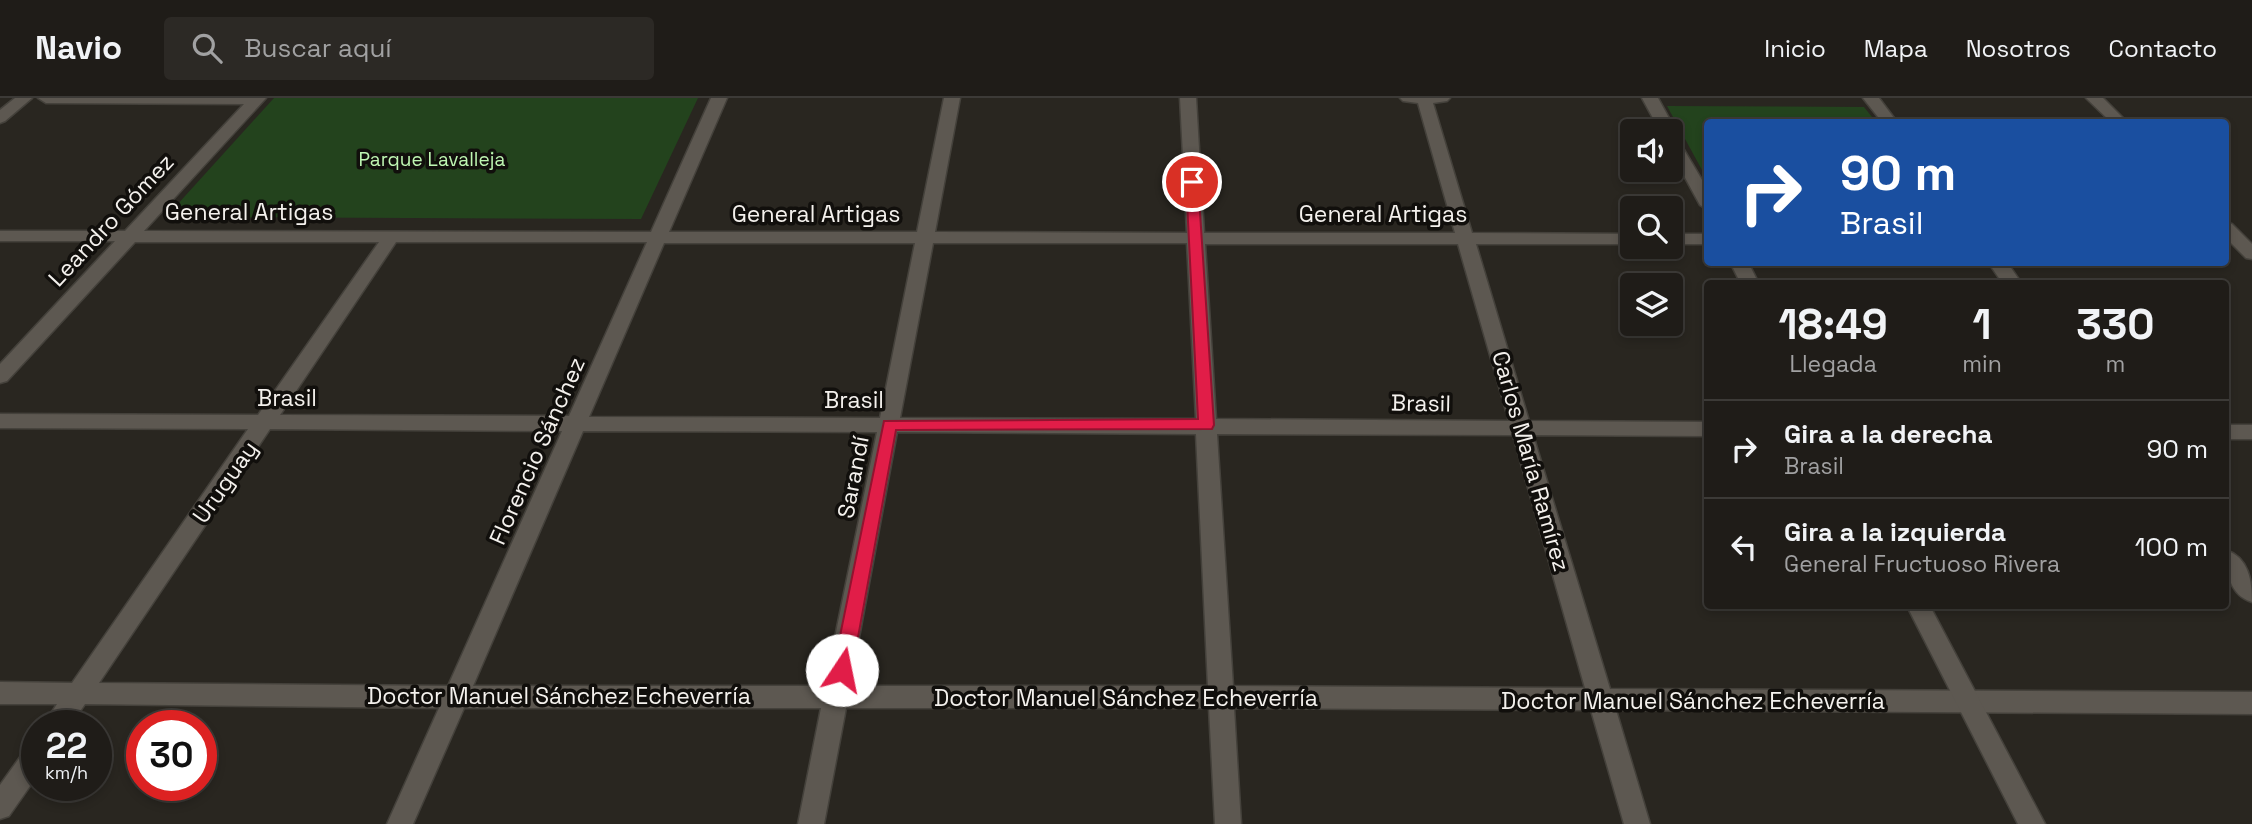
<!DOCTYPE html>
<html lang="es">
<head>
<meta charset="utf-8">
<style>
  :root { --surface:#1f1c18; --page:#2c2925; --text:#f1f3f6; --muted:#a1a1a2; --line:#3c3a37 }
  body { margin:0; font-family:"Space Grotesk",sans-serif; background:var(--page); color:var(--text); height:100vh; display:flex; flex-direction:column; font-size:26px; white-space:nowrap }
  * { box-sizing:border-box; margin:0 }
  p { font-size:23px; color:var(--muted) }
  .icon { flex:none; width:38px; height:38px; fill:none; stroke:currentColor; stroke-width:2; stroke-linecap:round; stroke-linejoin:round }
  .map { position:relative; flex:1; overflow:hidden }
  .details { position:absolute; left:1704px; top:182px; width:525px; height:329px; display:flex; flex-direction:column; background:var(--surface); border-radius:7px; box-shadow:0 4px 10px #0003,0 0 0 2px var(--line) }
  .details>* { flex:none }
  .guide { position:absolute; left:1704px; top:21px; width:525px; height:147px; border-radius:7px; box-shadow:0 4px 10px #0003,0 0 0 2px var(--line); background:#1a4fa0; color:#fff; overflow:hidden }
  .tools { position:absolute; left:1620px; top:21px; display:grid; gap:14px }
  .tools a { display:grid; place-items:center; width:63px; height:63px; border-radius:7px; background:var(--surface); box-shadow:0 4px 10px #0003,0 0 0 2px var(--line); font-size:35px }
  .speed { position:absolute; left:21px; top:612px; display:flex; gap:14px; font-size:35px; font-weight:700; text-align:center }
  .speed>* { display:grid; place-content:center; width:91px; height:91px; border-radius:50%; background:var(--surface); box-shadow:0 4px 10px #0003,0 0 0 2px var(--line); line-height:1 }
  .speed small { font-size:18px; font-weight:400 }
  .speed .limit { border:10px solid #d22; background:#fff; color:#111 }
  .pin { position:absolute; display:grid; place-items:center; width:60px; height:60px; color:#fff; margin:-30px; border:4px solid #fff; border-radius:50%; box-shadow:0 2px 7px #0007 }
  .me { position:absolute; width:77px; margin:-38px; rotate:11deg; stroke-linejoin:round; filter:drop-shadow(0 0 5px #0008) }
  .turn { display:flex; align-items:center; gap:24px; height:147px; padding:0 21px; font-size:32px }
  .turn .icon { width:91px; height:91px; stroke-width:2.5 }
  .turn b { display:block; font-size:49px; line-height:60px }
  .eta { display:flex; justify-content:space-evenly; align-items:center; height:119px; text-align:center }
  .eta b { font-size:42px; font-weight:700; line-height:49px }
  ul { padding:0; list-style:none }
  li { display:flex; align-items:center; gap:21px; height:98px; padding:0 21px; border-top:2px solid var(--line) }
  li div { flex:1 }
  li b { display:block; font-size:26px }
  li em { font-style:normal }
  header { display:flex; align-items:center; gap:42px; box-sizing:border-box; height:98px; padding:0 35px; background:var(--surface); border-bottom:2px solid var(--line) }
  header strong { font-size:33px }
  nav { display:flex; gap:38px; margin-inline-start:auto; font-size:24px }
  .search { width:490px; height:63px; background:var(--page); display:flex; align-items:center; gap:18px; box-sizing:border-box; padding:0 24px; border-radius:7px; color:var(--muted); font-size:26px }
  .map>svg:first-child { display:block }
  .green { fill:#23431d }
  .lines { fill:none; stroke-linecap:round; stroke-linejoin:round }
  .street-casing { stroke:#44413b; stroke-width:3 }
  .secondary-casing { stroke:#44413b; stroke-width:3 }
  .street { fill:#5d5851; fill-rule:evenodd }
  .secondary { fill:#5d5851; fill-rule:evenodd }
  .route { fill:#e11d48; stroke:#92132f; stroke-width:2 }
  .labels { text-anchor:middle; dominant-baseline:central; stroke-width:7; stroke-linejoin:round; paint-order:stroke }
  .far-park-label { font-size:19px; fill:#bef6b2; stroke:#110f0c }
  .street-label { font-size:23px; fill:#f4f1ed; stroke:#110f0c }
</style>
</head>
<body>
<header>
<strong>Navio</strong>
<div class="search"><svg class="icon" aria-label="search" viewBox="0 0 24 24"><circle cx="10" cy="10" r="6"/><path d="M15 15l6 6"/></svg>Buscar aquí</div>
<nav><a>Inicio</a><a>Mapa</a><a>Nosotros</a><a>Contacto</a></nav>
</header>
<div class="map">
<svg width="2252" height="726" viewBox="0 0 2252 726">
  <rect width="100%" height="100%" fill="#292620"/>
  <!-- green -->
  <path class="green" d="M274,0h424l-57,121 -475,-2z
    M1667,8l197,1 12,15h-168v59z"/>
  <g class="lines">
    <defs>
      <path id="street" d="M15,0h17l-27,23 -5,2v-13z
        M38,0h228l-122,133 507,1 60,-134h16l-58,134h248l27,-134h16l-25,134 252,1 -7,-135h16l8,135h251l-37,-130 -15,-2 -3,-3h50l-3,3 -14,2 39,130 161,1v10h-157l53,177 179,1v14l-175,-1 77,254 642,3v22l-636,-4 34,114h-26l-33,-114 -357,-2 7,116h-26l-6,-116h-363l-22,116h-26l23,-116h-357l-51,116h-26l52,-116 -354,-4 -15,22h-27l14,-22h-57v-22l72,1 176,-254 -248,-1v-14l258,1 121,-173h-244l-128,139 -7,2v-19l115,-123h-115v-10h125l119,-127 -198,-1zM396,144h251l-78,174 -289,-1zM664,145h251l-35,175 -291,-1zM933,145h254l9,176 -296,-1zM1205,146h253l51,177 -293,-2zM270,331l292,2 -114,255 -349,-3zM583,333l294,1 -52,254h-352zM897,334l299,2 12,252h-358zM1217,336l296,1 72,253 -352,-2z
        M2086,0h17l24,24h-16z
        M2226,125l6,1 20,20v15l-6,-1 -20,-20z
        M1671,136h37v10h-37z
        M2226,327h26v14h-26z
        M37,645v33l-28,40 -9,3v-34l28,-39z"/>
      <path id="secondary" d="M1642,0h16l18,33 -2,2 34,57v20l-8,-5 -29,-53v-21h-11z
        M1863,0h16l18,24h-15z
        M1730,164h18l11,22h-18z
        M1988,164h19l15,22h-19z
        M2226,452c23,8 26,31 26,52 -23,-7 -26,-31 -26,-52z
        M1907,508h23l115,218h-27z"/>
    </defs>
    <!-- street casing -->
    <use href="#street" class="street-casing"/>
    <!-- secondary casing -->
    <use href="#secondary" class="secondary-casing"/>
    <!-- street -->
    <use href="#street" class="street"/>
    <!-- secondary -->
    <use href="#secondary" class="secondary"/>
  </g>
  <!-- route -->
  <path class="route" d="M1192,80l6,4 16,243 -2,4 -316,1 -44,240 -3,5 -7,3 -6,-3 -3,-5 51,-249 314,-2 -12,-237z"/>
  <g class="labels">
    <!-- far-park labels -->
    <g class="far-park-label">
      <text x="432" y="61">Parque Lavalleja</text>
    </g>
    <!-- street labels -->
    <g class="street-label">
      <text x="249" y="114">General Artigas</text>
      <text x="816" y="116">General Artigas</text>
      <text x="1383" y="116">General Artigas</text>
      <text transform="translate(111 122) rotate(-47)">Leandro Gómez</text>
      <text x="287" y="300">Brasil</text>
      <text x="854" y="302">Brasil</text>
      <text transform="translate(1421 305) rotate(1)">Brasil</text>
      <text transform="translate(537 353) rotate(-66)">Florencio Sánchez</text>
      <text transform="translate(1531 363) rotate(74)">Carlos María Ramírez</text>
      <text transform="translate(853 379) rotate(-79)">Sarandí</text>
      <text transform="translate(225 384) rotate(-55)">Uruguay</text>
      <text x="559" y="598">Doctor Manuel Sánchez Echeverría</text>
      <text x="1126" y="600">Doctor Manuel Sánchez Echeverría</text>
      <text x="1693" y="603">Doctor Manuel Sánchez Echeverría</text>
    </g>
  </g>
</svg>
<div class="tools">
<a><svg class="icon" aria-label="sound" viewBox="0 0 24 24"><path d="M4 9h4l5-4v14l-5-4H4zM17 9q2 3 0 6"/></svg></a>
<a><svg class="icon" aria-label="search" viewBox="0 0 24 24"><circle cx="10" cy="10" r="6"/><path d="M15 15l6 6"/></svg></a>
<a><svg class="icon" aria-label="layers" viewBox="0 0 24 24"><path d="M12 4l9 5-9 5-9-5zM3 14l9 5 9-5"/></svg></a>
</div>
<div class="speed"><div>22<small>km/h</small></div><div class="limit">30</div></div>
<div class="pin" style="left:1192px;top:84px;background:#d93025"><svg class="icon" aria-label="arrive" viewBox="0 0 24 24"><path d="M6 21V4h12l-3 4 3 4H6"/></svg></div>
<svg class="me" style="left:842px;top:572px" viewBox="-20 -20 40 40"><circle r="19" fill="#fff"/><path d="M0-13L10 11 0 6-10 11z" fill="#e11d48"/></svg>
<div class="guide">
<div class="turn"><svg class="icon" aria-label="right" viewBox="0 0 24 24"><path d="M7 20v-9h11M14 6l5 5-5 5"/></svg><div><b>90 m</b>Brasil</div></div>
</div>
<section class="details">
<div class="eta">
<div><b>18:49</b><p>Llegada</p></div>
<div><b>1</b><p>min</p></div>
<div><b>330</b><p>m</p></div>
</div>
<ul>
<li><svg class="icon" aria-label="right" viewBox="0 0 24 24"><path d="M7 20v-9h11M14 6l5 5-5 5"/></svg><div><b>Gira a la derecha</b><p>Brasil</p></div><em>90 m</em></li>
<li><svg class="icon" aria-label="left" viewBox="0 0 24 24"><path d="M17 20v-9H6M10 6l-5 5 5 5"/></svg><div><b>Gira a la izquierda</b><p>General Fructuoso Rivera</p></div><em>100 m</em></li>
</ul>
</section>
</div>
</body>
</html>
